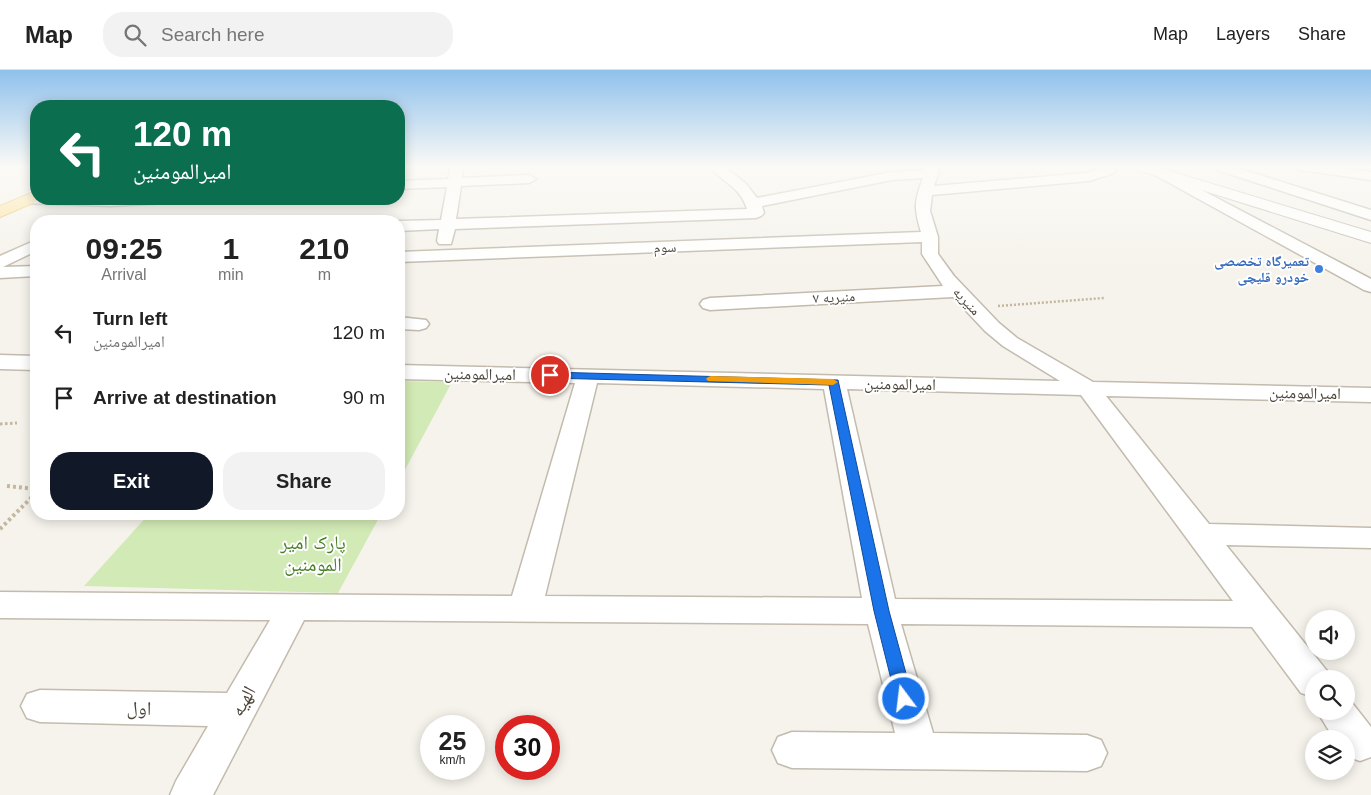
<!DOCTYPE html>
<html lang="en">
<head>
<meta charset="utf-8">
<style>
  :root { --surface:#fff; --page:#f2f2f2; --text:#222; --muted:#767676; --line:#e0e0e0; --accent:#111827 }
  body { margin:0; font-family:Arial,"Noto Naskh Arabic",sans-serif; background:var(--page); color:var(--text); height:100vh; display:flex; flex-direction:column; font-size:19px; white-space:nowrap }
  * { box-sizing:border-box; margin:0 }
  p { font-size:16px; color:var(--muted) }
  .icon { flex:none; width:28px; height:28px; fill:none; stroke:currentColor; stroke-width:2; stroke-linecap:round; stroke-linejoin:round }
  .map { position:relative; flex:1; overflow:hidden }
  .details { position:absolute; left:30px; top:145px; width:375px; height:305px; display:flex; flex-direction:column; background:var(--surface); border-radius:20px; box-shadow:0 2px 12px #0003 }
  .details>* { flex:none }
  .guide { position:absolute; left:30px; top:30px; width:375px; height:105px; border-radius:20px; box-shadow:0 2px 12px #0003; background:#0b6e4f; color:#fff; overflow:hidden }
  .tools { position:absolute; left:1305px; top:540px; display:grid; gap:10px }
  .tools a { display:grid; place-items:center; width:50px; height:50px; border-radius:50%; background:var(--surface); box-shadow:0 2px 12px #0003; font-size:25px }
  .speed { position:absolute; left:420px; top:645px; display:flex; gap:10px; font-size:25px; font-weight:700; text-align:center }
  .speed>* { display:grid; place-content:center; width:65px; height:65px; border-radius:50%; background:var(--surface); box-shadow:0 2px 12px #0003; line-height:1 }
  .speed small { font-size:12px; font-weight:400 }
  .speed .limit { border:8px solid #d22; background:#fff; color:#111 }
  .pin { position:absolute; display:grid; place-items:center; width:42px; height:42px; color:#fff; margin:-21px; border:2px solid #fff; border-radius:50%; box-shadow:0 1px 5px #0007 }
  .me { position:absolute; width:55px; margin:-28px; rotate:345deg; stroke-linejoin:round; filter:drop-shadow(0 0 4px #0008) }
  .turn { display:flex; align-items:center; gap:18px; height:105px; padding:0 20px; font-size:22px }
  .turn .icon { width:65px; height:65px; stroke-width:2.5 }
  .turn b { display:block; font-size:35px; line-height:42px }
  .eta { display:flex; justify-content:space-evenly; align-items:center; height:85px; text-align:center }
  .eta b { font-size:30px; font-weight:600; line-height:35px }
  .action { display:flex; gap:10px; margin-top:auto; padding:10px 20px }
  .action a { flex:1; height:58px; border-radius:20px; background:var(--accent); color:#fff; font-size:20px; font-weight:600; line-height:58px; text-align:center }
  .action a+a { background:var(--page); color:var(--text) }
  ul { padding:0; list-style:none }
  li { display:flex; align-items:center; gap:15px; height:65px; padding:0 20px }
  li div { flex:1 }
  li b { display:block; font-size:19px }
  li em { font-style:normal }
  header { display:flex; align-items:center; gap:30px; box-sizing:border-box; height:70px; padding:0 25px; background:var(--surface); border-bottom:1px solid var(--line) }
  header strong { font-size:24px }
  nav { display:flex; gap:28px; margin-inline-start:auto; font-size:18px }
  .search { width:350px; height:45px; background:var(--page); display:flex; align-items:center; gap:12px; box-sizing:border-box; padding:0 18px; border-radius:20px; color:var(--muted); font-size:19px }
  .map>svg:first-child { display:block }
  .green { fill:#d2eab5 }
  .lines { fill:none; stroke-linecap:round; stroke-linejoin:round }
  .minor-casing { stroke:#c2bbae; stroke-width:3 }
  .tertiary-casing { stroke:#c2bbae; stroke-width:2 }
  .primary-casing { stroke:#e6c16a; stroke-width:2 }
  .path-far2 { stroke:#c4b79f; stroke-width:2.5; stroke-dasharray:2 2; stroke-linecap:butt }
  .path-far1 { stroke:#c4b79f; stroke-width:3; stroke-dasharray:2.5 2.5; stroke-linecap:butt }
  .path { stroke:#c4b79f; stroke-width:4; stroke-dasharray:3 3; stroke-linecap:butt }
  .minor { fill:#fff; fill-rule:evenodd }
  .tertiary { fill:#fff; fill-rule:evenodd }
  .primary { fill:#ffe39c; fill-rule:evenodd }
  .route { fill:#1a73e8; stroke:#114b97 }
  .slow { fill:#f59e0b }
  .shop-dot { fill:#3f7fe0; stroke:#fff; stroke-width:2 }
  .labels { text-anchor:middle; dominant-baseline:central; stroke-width:4; stroke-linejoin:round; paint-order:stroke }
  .far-street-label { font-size:14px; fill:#4b4439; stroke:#fff }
  .far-shop-label { font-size:14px; font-weight:bold; fill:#366cbe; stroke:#fff; text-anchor:end }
  .street-label { font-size:16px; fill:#4b4439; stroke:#fff }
  .near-park-label { font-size:19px; fill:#4a7f2a; stroke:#fff }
  .near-street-label { font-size:19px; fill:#4b4439; stroke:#fff }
</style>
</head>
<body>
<header>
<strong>Map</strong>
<div class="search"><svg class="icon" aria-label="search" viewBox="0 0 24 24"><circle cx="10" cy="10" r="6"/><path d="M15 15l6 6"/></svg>Search here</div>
<nav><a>Map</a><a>Layers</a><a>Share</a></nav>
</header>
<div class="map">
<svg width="1371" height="725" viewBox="0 0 1371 725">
  <rect width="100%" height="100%" fill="#f6f3ec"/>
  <!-- green -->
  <path class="green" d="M399,311l53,1 -53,99z
    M149,444h232l-43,79 -254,-7z"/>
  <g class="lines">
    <defs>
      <path id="minor" d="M451,96h12l-1,12 67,-3 7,4 -7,4 -68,3 -5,33 291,-10c-7,-24 -27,-27 -37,-43h14l22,18 11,14 135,-26 32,-2 1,-4h13v8l-4,12 153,-13 11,-4 -2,-3 18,1 2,3 -2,3 -25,8 -157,14 -2,16 8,26v17l16,22 45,47 18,15 76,44 278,6v14l-265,-6 103,128 162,4v20l-145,-3 101,126 4,8h-17v18l-13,-4 -49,-66 -351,-3 32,109 154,2 14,5 6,13 -6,13 -14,5 -295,-3 -14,-5 -6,-13 6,-13 14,-5 103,1 -27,-109 -564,-4 -91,175h-43l6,-14 32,-55 -168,-4 -13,-4 -6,-12 6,-12 13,-4 187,3 43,-73 -270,-2v-26l512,4 63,-213 -176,-4v-14l661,16 -57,-35 -18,-15 -32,-34 -243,13 -7,-2 -3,-4 3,-4 7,-2 233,-12 -21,-32v-12l-523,20v-10l522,-20c-7,-23 -7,-31 2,-54l-31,2 -130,26 2,7 -3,3 -5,2 -301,11 -4,15h-12l-2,-3 2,-12 -40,2v-10l42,-1 6,-33 -48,2v-8l49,-2zM597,313l227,6 38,209 -317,-2zM847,319l234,6 152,206 -338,-2z
        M1212,96h19l140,44v10l-157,-51z
        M1293,96h33l45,6v8l-71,-10z
        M1160,98l211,111v13l-7,-2 -209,-115 -2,-3 2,-3z
        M28,126h8v3h137l-2,3 -5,1 -55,3 -88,-3 -2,-3 2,-3z
        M36,170v11l-33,16 33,-1v10l-36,2v-22z
        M399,247l27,3 3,4 -3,4 -7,2 -20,-1z
        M0,285l36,1v14l-36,-1z
        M1346,628l3,1 22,28v30l-11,4 -14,-5v-17h-12l-17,-28h29z"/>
      <path id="tertiary" d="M1132,96h21l218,66v11l-237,-74z"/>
      <path id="primary" d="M36,121v8h6l-42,18v-11z"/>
    </defs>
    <!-- minor casing -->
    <use href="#minor" class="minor-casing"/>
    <!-- tertiary casing -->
    <use href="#tertiary" class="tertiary-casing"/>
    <!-- primary casing -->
    <use href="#primary" class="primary-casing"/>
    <!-- path-far2 -->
    <path class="path-far2" d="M998,236l106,-8"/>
    <!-- path-far1 -->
    <path class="path-far1" d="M0,354l17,-1"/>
    <!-- path -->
    <path class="path" d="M7,416l29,3
      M0,459l36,-36"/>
    <!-- minor -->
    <use href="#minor" class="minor"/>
    <!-- tertiary -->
    <use href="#tertiary" class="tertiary"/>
    <!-- primary -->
    <use href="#primary" class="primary"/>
  </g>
  <!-- sky -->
  <linearGradient id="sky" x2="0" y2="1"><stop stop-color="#8fc1ec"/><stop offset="0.49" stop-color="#fbfaf6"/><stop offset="1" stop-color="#fbfaf6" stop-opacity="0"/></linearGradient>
  <rect width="1371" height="197" fill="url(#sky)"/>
  <!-- route -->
  <path class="route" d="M550,302l288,8 51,231 24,88 -3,5 -6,2 -5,-2 -3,-5 -22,-88 -45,-226 -282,-7v-5z"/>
  <!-- slow -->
  <path class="slow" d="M711,306l122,3 5,3 -5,3 -125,-4 -2,-2 2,-2z"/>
  <!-- markers -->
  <circle class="shop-dot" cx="1319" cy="199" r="5"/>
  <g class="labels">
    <!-- far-street labels -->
    <g class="far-street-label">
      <text transform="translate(665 177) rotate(-2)">سوم</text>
      <text transform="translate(834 227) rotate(-3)">منیریه ۷</text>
      <text transform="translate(967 231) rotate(47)">منیریه</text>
    </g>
    <!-- far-shop labels -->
    <g class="far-shop-label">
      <text x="1309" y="191">تعمیرگاه تخصصی<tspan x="1309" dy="16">خودرو قلیچی</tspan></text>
    </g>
    <!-- street labels -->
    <g class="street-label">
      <text transform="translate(480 304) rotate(1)">امیرالمومنین</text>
      <text transform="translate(900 314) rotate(1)">امیرالمومنین</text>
      <text transform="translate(1305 323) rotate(1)">امیرالمومنین</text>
    </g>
    <!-- near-park labels -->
    <g class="near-park-label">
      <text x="313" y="472">پارک امیر<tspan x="313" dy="22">المومنین</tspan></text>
    </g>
    <!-- near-street labels -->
    <g class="near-street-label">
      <text transform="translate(243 631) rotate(-61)">الهیه</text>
      <text transform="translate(139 638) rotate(1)">اول</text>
    </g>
  </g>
</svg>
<div class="tools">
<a><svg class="icon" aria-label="sound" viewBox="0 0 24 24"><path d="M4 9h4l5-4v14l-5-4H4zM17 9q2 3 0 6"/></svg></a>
<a><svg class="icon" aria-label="search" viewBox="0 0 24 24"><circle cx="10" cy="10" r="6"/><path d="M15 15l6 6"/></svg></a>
<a><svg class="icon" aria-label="layers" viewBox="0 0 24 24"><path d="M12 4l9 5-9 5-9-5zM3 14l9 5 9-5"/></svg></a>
</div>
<div class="speed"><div>25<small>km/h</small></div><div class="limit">30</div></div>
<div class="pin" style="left:550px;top:305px;background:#d93025"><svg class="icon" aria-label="arrive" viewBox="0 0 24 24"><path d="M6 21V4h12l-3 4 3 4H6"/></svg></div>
<svg class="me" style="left:904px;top:629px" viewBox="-20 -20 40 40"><circle r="17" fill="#1a73e8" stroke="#fff" stroke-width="3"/><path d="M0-11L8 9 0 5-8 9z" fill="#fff"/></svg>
<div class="guide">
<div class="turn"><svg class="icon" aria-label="left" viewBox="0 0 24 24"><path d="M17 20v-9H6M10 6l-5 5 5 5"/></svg><div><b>120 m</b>امیرالمومنین</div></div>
</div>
<section class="details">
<div class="eta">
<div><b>09:25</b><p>Arrival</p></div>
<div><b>1</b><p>min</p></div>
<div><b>210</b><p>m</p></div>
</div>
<ul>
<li><svg class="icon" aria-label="left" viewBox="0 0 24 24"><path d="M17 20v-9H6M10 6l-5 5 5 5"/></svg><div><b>Turn left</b><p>امیرالمومنین</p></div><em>120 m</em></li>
<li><svg class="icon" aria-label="arrive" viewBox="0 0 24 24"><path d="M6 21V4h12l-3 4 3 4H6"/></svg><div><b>Arrive at destination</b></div><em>90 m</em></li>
</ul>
<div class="action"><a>Exit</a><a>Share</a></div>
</section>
</div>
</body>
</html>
